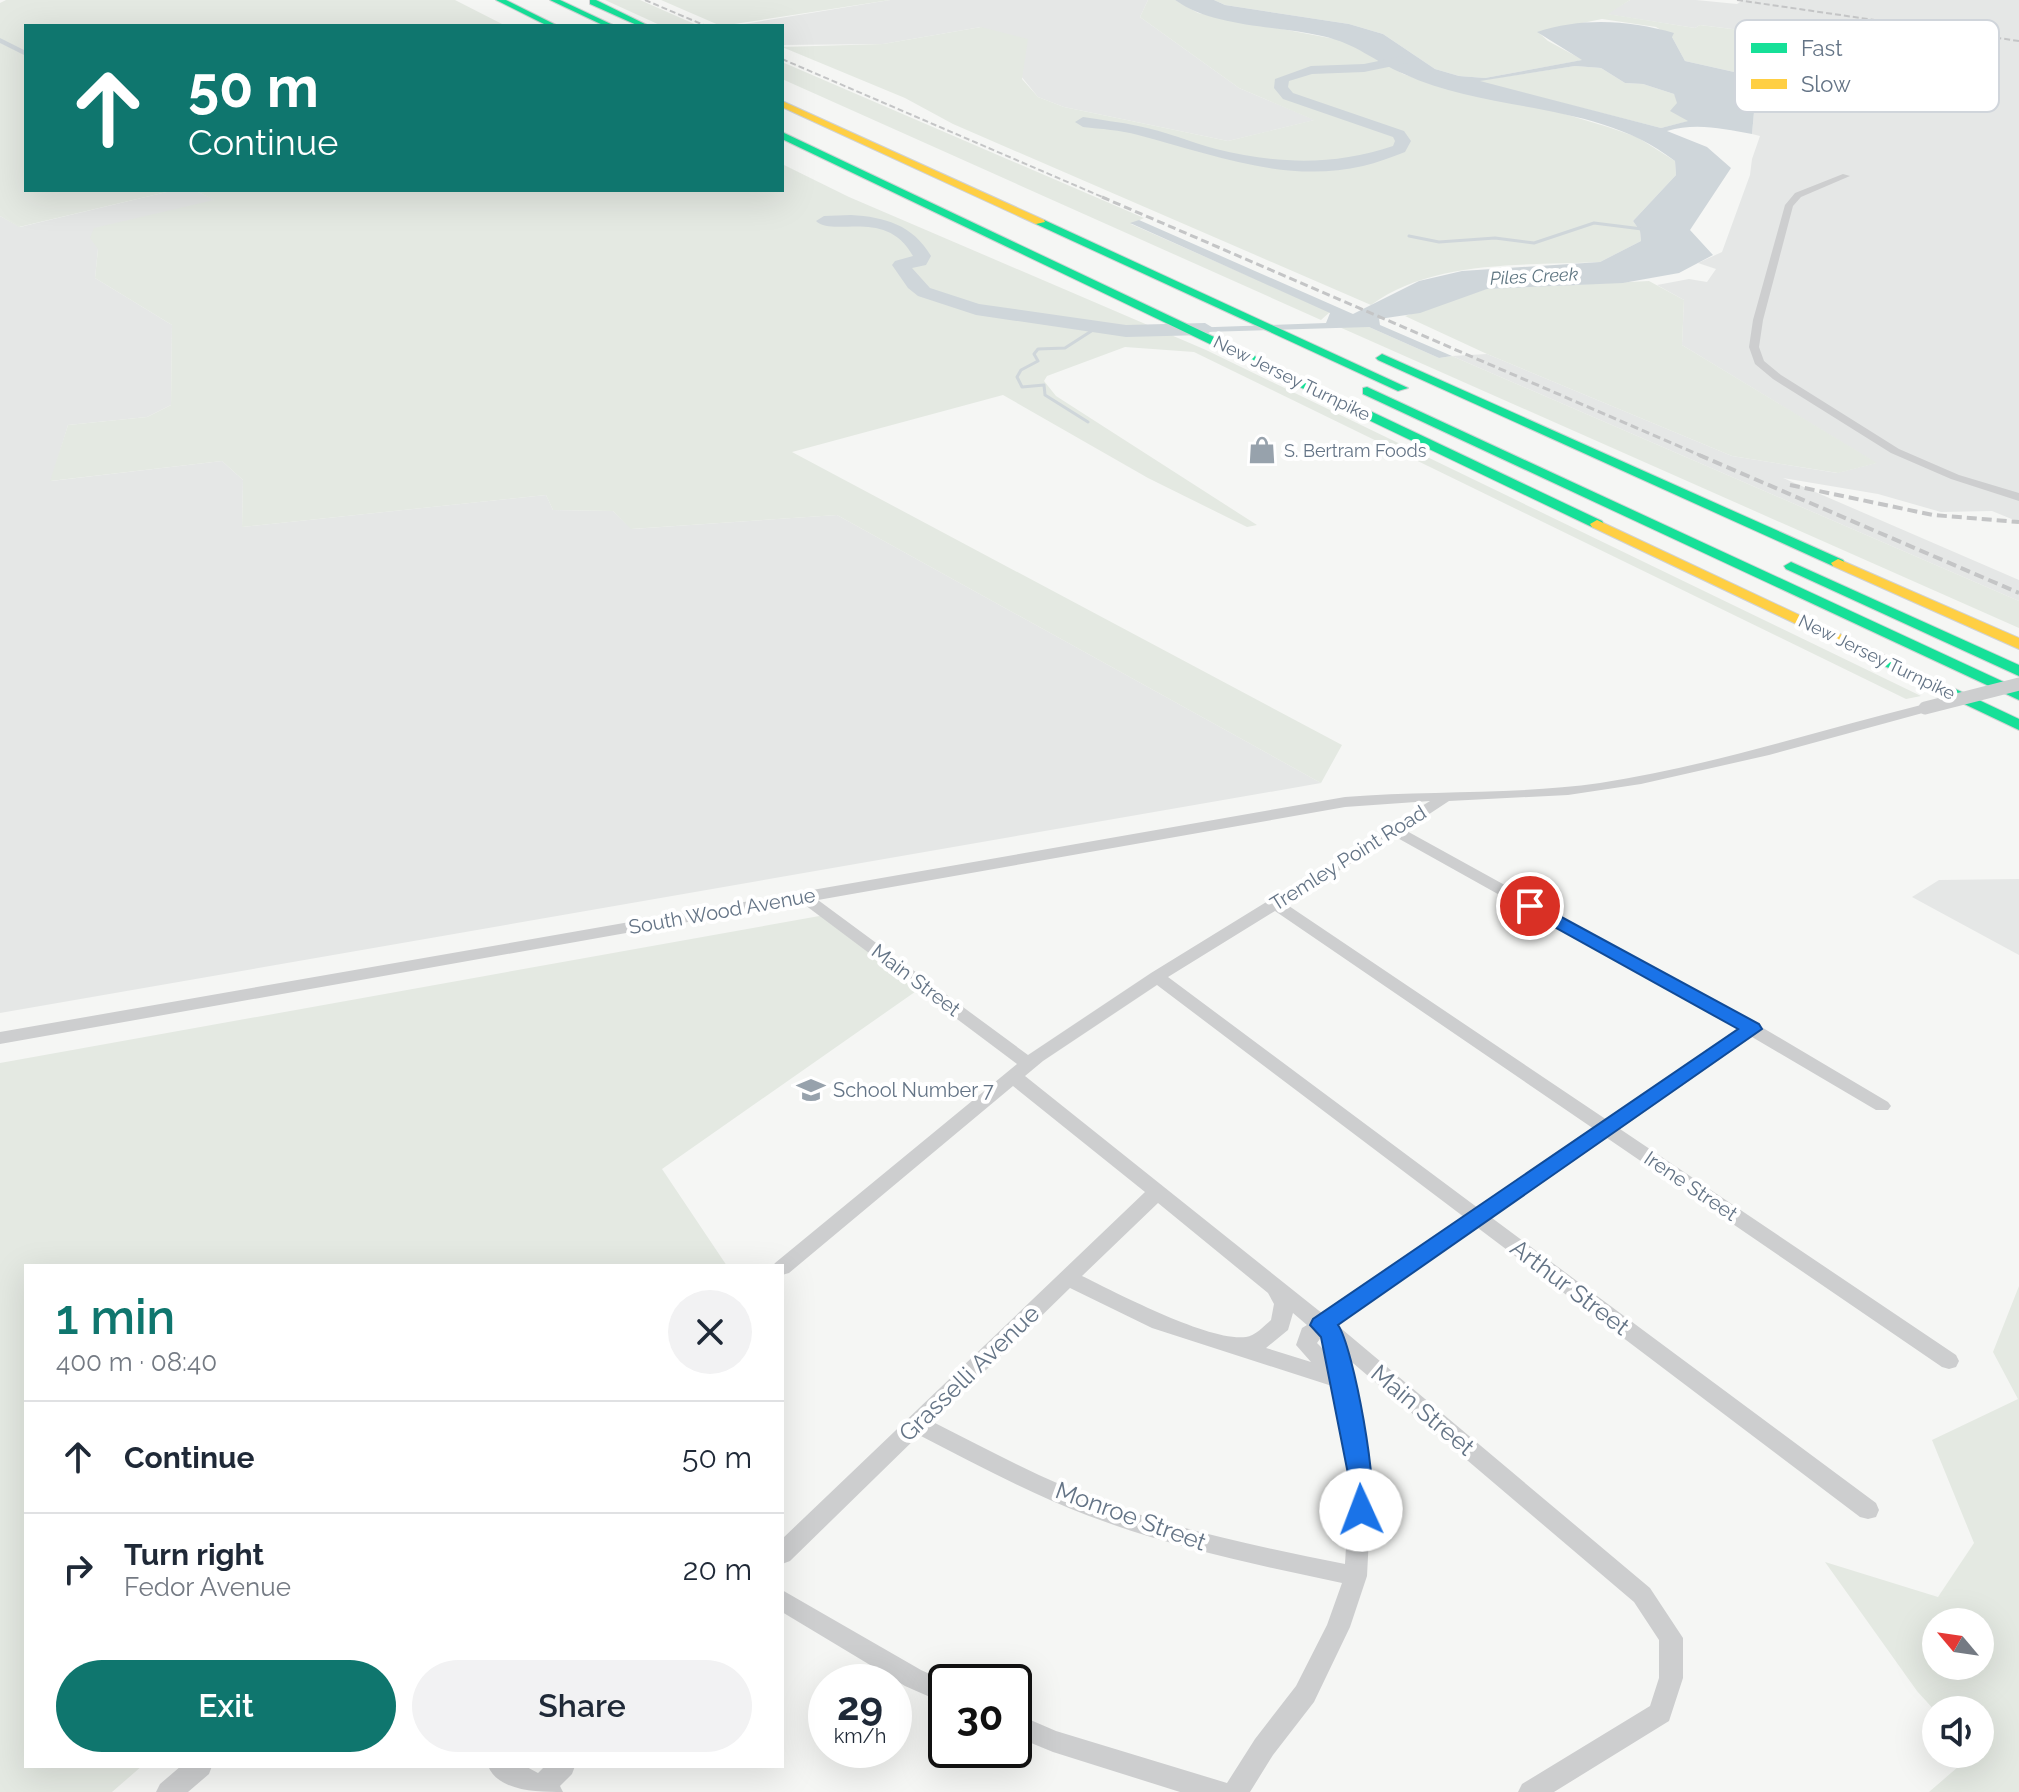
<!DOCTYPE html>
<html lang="en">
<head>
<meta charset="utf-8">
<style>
  :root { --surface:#fff; --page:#f2f2f3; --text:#1f2937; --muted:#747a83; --line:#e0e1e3; --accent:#0f766e }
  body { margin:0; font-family:Raleway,sans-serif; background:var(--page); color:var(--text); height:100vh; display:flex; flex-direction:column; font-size:30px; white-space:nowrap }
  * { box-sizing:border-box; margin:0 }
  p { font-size:26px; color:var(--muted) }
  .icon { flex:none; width:44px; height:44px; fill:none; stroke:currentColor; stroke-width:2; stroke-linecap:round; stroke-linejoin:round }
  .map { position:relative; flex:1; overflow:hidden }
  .drawer { position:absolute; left:24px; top:1264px; width:760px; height:504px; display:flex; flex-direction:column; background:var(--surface); border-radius:0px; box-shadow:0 8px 32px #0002 }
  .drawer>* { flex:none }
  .hud { position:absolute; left:24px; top:24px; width:760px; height:168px; border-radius:0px; box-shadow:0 8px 32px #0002; background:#0f766e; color:#fff; overflow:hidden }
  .needle { width:52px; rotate:299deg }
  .controls { position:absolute; left:1922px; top:1608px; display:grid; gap:16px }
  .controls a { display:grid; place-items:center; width:72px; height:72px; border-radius:50%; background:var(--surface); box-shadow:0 8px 32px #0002; font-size:40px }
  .speed { position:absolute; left:808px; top:1664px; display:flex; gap:16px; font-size:40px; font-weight:700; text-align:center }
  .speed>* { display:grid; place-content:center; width:104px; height:104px; border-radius:50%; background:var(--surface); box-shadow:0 8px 32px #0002; line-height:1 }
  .speed small { font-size:20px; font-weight:400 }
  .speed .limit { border:4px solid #111; border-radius:12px; background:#fff; color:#111 }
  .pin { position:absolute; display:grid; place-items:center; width:68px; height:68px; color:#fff; margin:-34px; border:4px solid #fff; border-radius:50%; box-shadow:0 2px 8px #0007 }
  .me { position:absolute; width:88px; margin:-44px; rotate:358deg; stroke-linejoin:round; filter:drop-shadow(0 0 6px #0008) }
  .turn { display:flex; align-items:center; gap:28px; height:168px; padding:0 32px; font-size:36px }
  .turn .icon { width:104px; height:104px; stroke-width:2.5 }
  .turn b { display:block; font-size:56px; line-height:68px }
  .round { display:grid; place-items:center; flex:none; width:84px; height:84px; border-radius:42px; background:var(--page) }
  .head { display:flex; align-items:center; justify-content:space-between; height:136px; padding:0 32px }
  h1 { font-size:48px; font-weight:600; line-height:60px; color:var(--accent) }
  .cta { display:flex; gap:16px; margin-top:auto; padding:16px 32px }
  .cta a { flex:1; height:92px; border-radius:48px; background:var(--accent); color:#fff; font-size:32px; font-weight:600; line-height:92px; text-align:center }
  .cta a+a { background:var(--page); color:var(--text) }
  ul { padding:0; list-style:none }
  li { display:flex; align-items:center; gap:24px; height:112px; padding:0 32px; border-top:2px solid var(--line) }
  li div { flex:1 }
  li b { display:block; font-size:30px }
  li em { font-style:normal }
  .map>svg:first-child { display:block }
  .built { fill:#e5e7e6 }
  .green { fill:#e4e9e2; fill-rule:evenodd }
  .water { fill:#cfd6da; fill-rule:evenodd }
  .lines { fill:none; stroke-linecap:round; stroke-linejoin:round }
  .stream { stroke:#cfd6da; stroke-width:3 }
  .canal { fill:#cfd6da; fill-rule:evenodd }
  .river { fill:#cfd6da; fill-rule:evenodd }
  .fast-casing { stroke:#d0d2d3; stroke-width:2 }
  .slow-casing { stroke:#d0d2d3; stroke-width:2 }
  .street { fill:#cdcecf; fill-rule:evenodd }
  .fast { fill:#16e098; fill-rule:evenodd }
  .slow { fill:#ffcf43; fill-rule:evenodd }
  .rail-far2 { stroke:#c4c5c6; stroke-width:2; stroke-dasharray:6 3; stroke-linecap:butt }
  .rail-far1 { stroke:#c4c5c6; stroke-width:3; stroke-dasharray:8 4; stroke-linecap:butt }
  .rail { stroke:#c4c5c6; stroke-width:4; stroke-dasharray:10 5; stroke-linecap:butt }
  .street-bridge { stroke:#cdcecf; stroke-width:13 }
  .route { fill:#1a73e8; stroke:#114b97; stroke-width:2 }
  .labels { text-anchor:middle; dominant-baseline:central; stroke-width:8; stroke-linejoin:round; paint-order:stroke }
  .far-water-label { font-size:18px; font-style:italic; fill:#5f7682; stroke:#fff }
  .far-street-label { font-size:18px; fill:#647486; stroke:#fff }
  .far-poi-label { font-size:18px; fill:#647486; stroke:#fff; text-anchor:start }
  .street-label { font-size:20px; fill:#647486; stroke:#fff }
  .poi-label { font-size:20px; fill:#647486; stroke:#fff; text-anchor:start }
  .near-street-label { font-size:24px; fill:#647486; stroke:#fff }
  .key { fill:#fff; stroke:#d0d5db; stroke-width:2 }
  .key-label { font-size:22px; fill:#647486 }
</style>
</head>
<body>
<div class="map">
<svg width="2019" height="1792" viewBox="0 0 2019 1792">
  <rect width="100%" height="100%" fill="#f5f6f4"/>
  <!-- built -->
  <path class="built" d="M890,0h258l-8,17 99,71 76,32 -87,21 -164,-34 -26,-10 -57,-70 -98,17 -101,1v-19h-50z
    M1630,0h66l41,4 6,-4h276v522l-27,-11 -51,1 -63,-18 -95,-16 236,102v21l-567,-245 35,-2 245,102 105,17 39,-10 -194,-118 2,-45 -27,-15 32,-6 18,3 9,-13 -18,-6 24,-11 28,-77 2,-16 8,-23 -8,-2 3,-33 34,-65 -89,-11 -5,3 -89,-14z
    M175,190h19l21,10 -117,49 -3,29 77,47 -1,80 -24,12 -79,8 -17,56 171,-20 21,19 -1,47 304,-32 7,15 60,1 19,18 205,-14 484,268 -1321,230v-797l20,11z
    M2019,879v76l-107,-58 27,-17z"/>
  <!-- green -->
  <path class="green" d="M6,0h449l51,26h-480v164h149l-156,37 -19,-11v-213z
    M605,0h35l59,26h-37z
    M661,0h229l-169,26z
    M1148,0h27l23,13 142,27 30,13 33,21 45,15 110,23 50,15 29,10 38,24 1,14 -43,46 7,10 1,10 -41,21c-75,4 -166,-3 -229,43l-418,-181 -48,-26 -123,-51 101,-3 98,-17 47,12 -6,40 16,18 26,10 164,34 86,-21 -75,-32 -99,-71z
    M1214,0h416l-22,14 87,14 5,-3 89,11 -34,65 -3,-25 -67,-15 -13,-24 -16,-10 -54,-8 -64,13 10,9 35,19 -98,18 -26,-2 -24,-7 -52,-35 -34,-10 -124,-19z
    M782,62l362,156 -13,6 199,88 -9,8 -539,-241z
    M1575,66l26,2 24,15 18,1 31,10 15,27 -28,7 -185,-47z
    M782,164l67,33 357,153 715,346 -15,3 -712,-347 -69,-5 -78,29 -3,5 12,15 201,129 -10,2 -99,-49 -145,-83 -211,57 550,293 -21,38 -484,-268 -206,14 -18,-18 -60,-1 -7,-15 -304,32 1,-47 -21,-19 -172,20 18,-56 79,-8 24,-12 1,-80 -77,-47 3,-29 -8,-11 4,-10 120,-28 -20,-10h588z
    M1649,281l35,19 -2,45 195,118 -39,10 -106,-17 -245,-102 -82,-38 81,-27z
    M1337,326l32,1 70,31 13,-2 567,245v27z
    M825,915l97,72 -260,182 65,97h-701v500h116l-30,26h-112v-729z
    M2019,1286v506h-90l44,-38h7v-44l-44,2 -19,-21 -92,-129 113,35 36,-54 -42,-103 86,-41 -25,-47zM1936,1622h44v44h-44z"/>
  <!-- water -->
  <path class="water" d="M1175,0h39l11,5 124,19 34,10 52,35 24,7 26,2 97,-18 -45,-28c45,-15 93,-12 137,1l-2,4 13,24 67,15 3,25 -3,33c-28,-5 -56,-12 -85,-3l40,16 24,21 -41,62 23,25 -34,18 -56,10 -136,6 -67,24 -41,6 1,6 72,31 -13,2 -70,-31 -197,6 -14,-4 168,-6 4,-10 -200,-90 9,-3 214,94 66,-33 43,-10 138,-9 41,-21 -1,-10 -7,-10 43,-46 -1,-14c-78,-61 -185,-47 -271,-87 -31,-13 -46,-30 -82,-38 -47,-11 -107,-8 -147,-36zM1575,66l26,2 24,15 18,1 31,10 3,9 -7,8 18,10 -27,7 -181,-47z"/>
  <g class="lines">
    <!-- stream -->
    <path class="stream" d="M1409,236l30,6 56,-4 39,5 60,-20 48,6
      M1088,422l-43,-27 -1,-10 -22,2 -5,-10 4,-7 17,-9 -4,-7 4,-5 27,-1 28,-18 27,-1"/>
    <!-- canal -->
    <path class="canal" d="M0,38l26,13v5l-26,-13z"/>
    <!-- river -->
    <path class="river" d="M1403,56l5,1v6l-44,9 -52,2 -23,7 -1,6 5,6 111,38 7,10 -6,11c-14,5 -28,11 -42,14 -78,18 -151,-12 -225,-31 -18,-5 -37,-6 -55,-8l-8,-5 8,-5c18,3 37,5 55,9 27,5 52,16 78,23 59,15 119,17 177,-3l2,-5 -2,-4 -110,-38 -9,-11 1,-9 36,-13 53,-2z
      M851,215c34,2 62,10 80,41l-5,9 -14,3 18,20 49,16 147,21 79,-2 10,6 -10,6 -79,2 -150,-22 -58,-19 -10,-8 -16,-23 3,-4 18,-5c-27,-49 -79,-18 -97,-35l8,-5z"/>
    <defs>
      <path id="fast" d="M496,0h10l52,26h-10z
        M550,0h10l55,26h-10z
        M590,0h6l53,26h-10l-49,-22z
        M782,132l820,389 2,3 -7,4 -5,-1 -810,-388z
        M1036,220h8l364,168 -10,3 -362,-167z
        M1382,354l461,206 2,3 -2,3h-10l-455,-206 -2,-2z
        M1367,387l652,302v11l-656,-306v-6z
        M1791,562l228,103v11l-233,-107 -2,-3z
        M1858,643l161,76v11l-166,-79 -3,-3z"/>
      <path id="slow" d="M782,101l262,119 1,2 -9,2 -254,-117z
        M1597,520l266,125 3,3 -8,5 -5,-2 -261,-124 -2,-3z
        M1838,559l181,79v11l-186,-83 -2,-3z"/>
    </defs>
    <!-- fast casing -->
    <use href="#fast" class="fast-casing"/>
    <!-- slow casing -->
    <use href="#slow" class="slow-casing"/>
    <!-- street -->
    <path class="street" d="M1843,174l7,2 -49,21 -8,9 -30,114 -4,27 5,14 17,14 118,74 60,26 60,18v8l-68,-22 -60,-26 -118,-74 -18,-15 -6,-17 4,-27 32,-115 10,-12z
      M1925,704l7,4 -2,3 -161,44 -128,29 -73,11 -119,6 -44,29 353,195 130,77 3,4 -3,4h-12l-124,-73 -132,92 336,226 3,6 -3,6 -7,2 -7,-2 -335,-229 -115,80 384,285 3,7 -3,7 -8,2 -8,-2 -382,-289 -141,97 313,263 33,50v40l-14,43 -115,71h-36l4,-8 128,-78 9,-28v-38l-25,-38 -287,-244 25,121 -5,97 -17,51 -36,75 -41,53 -23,37h-70l-127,-40 -39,-16v-23l42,18 171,52 28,-44 41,-53 31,-61 15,-42c-85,-18 -171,-36 -253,-67 -58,-22 -114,-52 -170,-81l-129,126 -8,3v-25l363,-347 -132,-106 -224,187 -7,2v-9h-9l2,-3 242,-199 -216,-162 -801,142v-12l1345,-235c85,-7 171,-2 255,-14 110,-17 217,-52 325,-79zM1430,801l-279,172 -123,82 -210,-155 527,-93zM1394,836l345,193 -132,91 -321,-216zM1275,911l319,218 -116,79 -310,-231zM1157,985l307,232 -141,97 -298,-238 18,-15zM1158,1203l110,90 6,11 -3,16c-7,6 -16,16 -25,17 -36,5 -129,-44 -164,-61zM1070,1288l82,40 180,58 18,93 -5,85c-79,-16 -159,-32 -236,-60 -61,-22 -119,-53 -176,-82zM1293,1313l14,12 -5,3 -6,17 15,17 -45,-14 22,-18zM1322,1336v1l3,14 -8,-8z
      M782,1590l139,80 26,12 -1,22 -41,-18 -123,-74z
      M181,1766h31l-3,8 -21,18h-32l4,-8z
      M488,1766h37l13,7 7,-7h30l-3,8 -12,12 3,6c-25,0 -64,0 -75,-26z"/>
    <!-- fast -->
    <use href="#fast" class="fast"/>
    <!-- slow -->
    <use href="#slow" class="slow"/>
    <!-- rail-far2 -->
    <path class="rail-far2" d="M645,0l61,26
      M1737,0l282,41
      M782,59l325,140"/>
    <!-- rail-far1 -->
    <path class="rail-far1" d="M1102,197l602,260"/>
    <!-- rail -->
    <path class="rail" d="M1699,455l320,138
      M1790,485l143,30 86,7"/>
    <!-- street-bridge -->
    <path class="street-bridge" d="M1925,708l94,-24"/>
  </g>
  <!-- route -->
  <path class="route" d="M1530,900l229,124 3,5 -424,296c15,20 43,171 32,193l-9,3 -9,-3 -4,-8 1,-31 -28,-142 -11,-12 3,-6 425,-290 -214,-119 -3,-4 3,-4z"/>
  <!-- icons -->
  <defs>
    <symbol id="shop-bare" viewBox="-9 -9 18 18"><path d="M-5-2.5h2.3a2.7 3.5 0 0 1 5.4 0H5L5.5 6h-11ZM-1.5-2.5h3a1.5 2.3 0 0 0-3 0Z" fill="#97a2ac" stroke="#fff" stroke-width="2.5" paint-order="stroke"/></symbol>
    <symbol id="school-bare" viewBox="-9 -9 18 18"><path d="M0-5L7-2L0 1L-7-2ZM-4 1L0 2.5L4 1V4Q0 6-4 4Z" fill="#97a2ac" stroke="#fff" stroke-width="2.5" paint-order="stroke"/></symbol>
  </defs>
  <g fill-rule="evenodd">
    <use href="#shop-bare" x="1242" y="430" width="40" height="40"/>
    <use href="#school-bare" x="791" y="1070" width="40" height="40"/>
  </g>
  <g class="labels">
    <!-- far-water labels -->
    <g class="far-water-label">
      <text transform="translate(1534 276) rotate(-3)">Piles Creek</text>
    </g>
    <!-- far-street labels -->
    <g class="far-street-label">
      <text transform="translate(1292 378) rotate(26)">New Jersey Turnpike</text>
      <text transform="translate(1877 657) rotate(26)">New Jersey Turnpike</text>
    </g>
    <!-- far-poi labels -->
    <g class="far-poi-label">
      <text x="1284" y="450">S. Bertram Foods</text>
    </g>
    <!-- street labels -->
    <g class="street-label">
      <text transform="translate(1348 858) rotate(-32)">Tremley Point Road</text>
      <text transform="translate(722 911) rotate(-10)">South Wood Avenue</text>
      <text transform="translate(916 980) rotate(37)">Main Street</text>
      <text transform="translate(1691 1186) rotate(34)">Irene Street</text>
    </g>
    <!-- poi labels -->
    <g class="poi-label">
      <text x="833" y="1090">School Number 7</text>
    </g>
    <!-- near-street labels -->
    <g class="near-street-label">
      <text transform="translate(1570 1287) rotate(37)">Arthur Street</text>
      <text transform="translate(969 1373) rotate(-44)">Grasselli Avenue</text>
      <text transform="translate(1423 1410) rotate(40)">Main Street</text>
      <text transform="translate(1131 1516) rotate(20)">Monroe Street</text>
    </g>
  </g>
  <!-- legend -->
  <rect x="1735" y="20" width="264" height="92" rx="12" class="key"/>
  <rect x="1751" y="43" width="36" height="10" fill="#16e098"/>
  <rect x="1751" y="79" width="36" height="10" fill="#ffcf43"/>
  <g class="key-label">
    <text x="1801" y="56">Fast</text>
    <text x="1801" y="92">Slow</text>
  </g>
</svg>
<div class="controls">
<a><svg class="needle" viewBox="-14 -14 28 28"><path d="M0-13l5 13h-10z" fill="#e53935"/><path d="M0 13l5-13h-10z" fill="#747a83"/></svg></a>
<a><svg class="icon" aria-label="sound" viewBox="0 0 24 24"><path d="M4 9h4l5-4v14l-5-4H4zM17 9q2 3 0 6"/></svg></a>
</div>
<div class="speed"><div>29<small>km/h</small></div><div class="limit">30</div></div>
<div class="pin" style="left:1530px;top:906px;background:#d93025"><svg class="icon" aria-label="arrive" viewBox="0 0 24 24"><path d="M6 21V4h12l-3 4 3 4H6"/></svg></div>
<svg class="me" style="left:1361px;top:1510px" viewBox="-20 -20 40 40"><circle r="19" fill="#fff"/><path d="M0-13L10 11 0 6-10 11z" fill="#1a73e8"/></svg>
<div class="hud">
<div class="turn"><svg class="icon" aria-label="ahead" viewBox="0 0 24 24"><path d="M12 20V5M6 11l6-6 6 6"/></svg><div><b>50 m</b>Continue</div></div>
</div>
<section class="drawer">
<div class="head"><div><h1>1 min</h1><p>400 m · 08:40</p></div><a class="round"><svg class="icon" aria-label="close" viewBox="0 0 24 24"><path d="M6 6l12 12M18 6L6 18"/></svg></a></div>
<ul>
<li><svg class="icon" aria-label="ahead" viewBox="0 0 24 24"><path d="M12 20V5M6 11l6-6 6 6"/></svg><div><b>Continue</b></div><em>50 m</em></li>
<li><svg class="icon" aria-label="right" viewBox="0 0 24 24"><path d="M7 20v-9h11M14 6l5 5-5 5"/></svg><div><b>Turn right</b><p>Fedor Avenue</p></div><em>20 m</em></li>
</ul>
<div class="cta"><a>Exit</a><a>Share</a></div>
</section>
</div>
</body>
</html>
